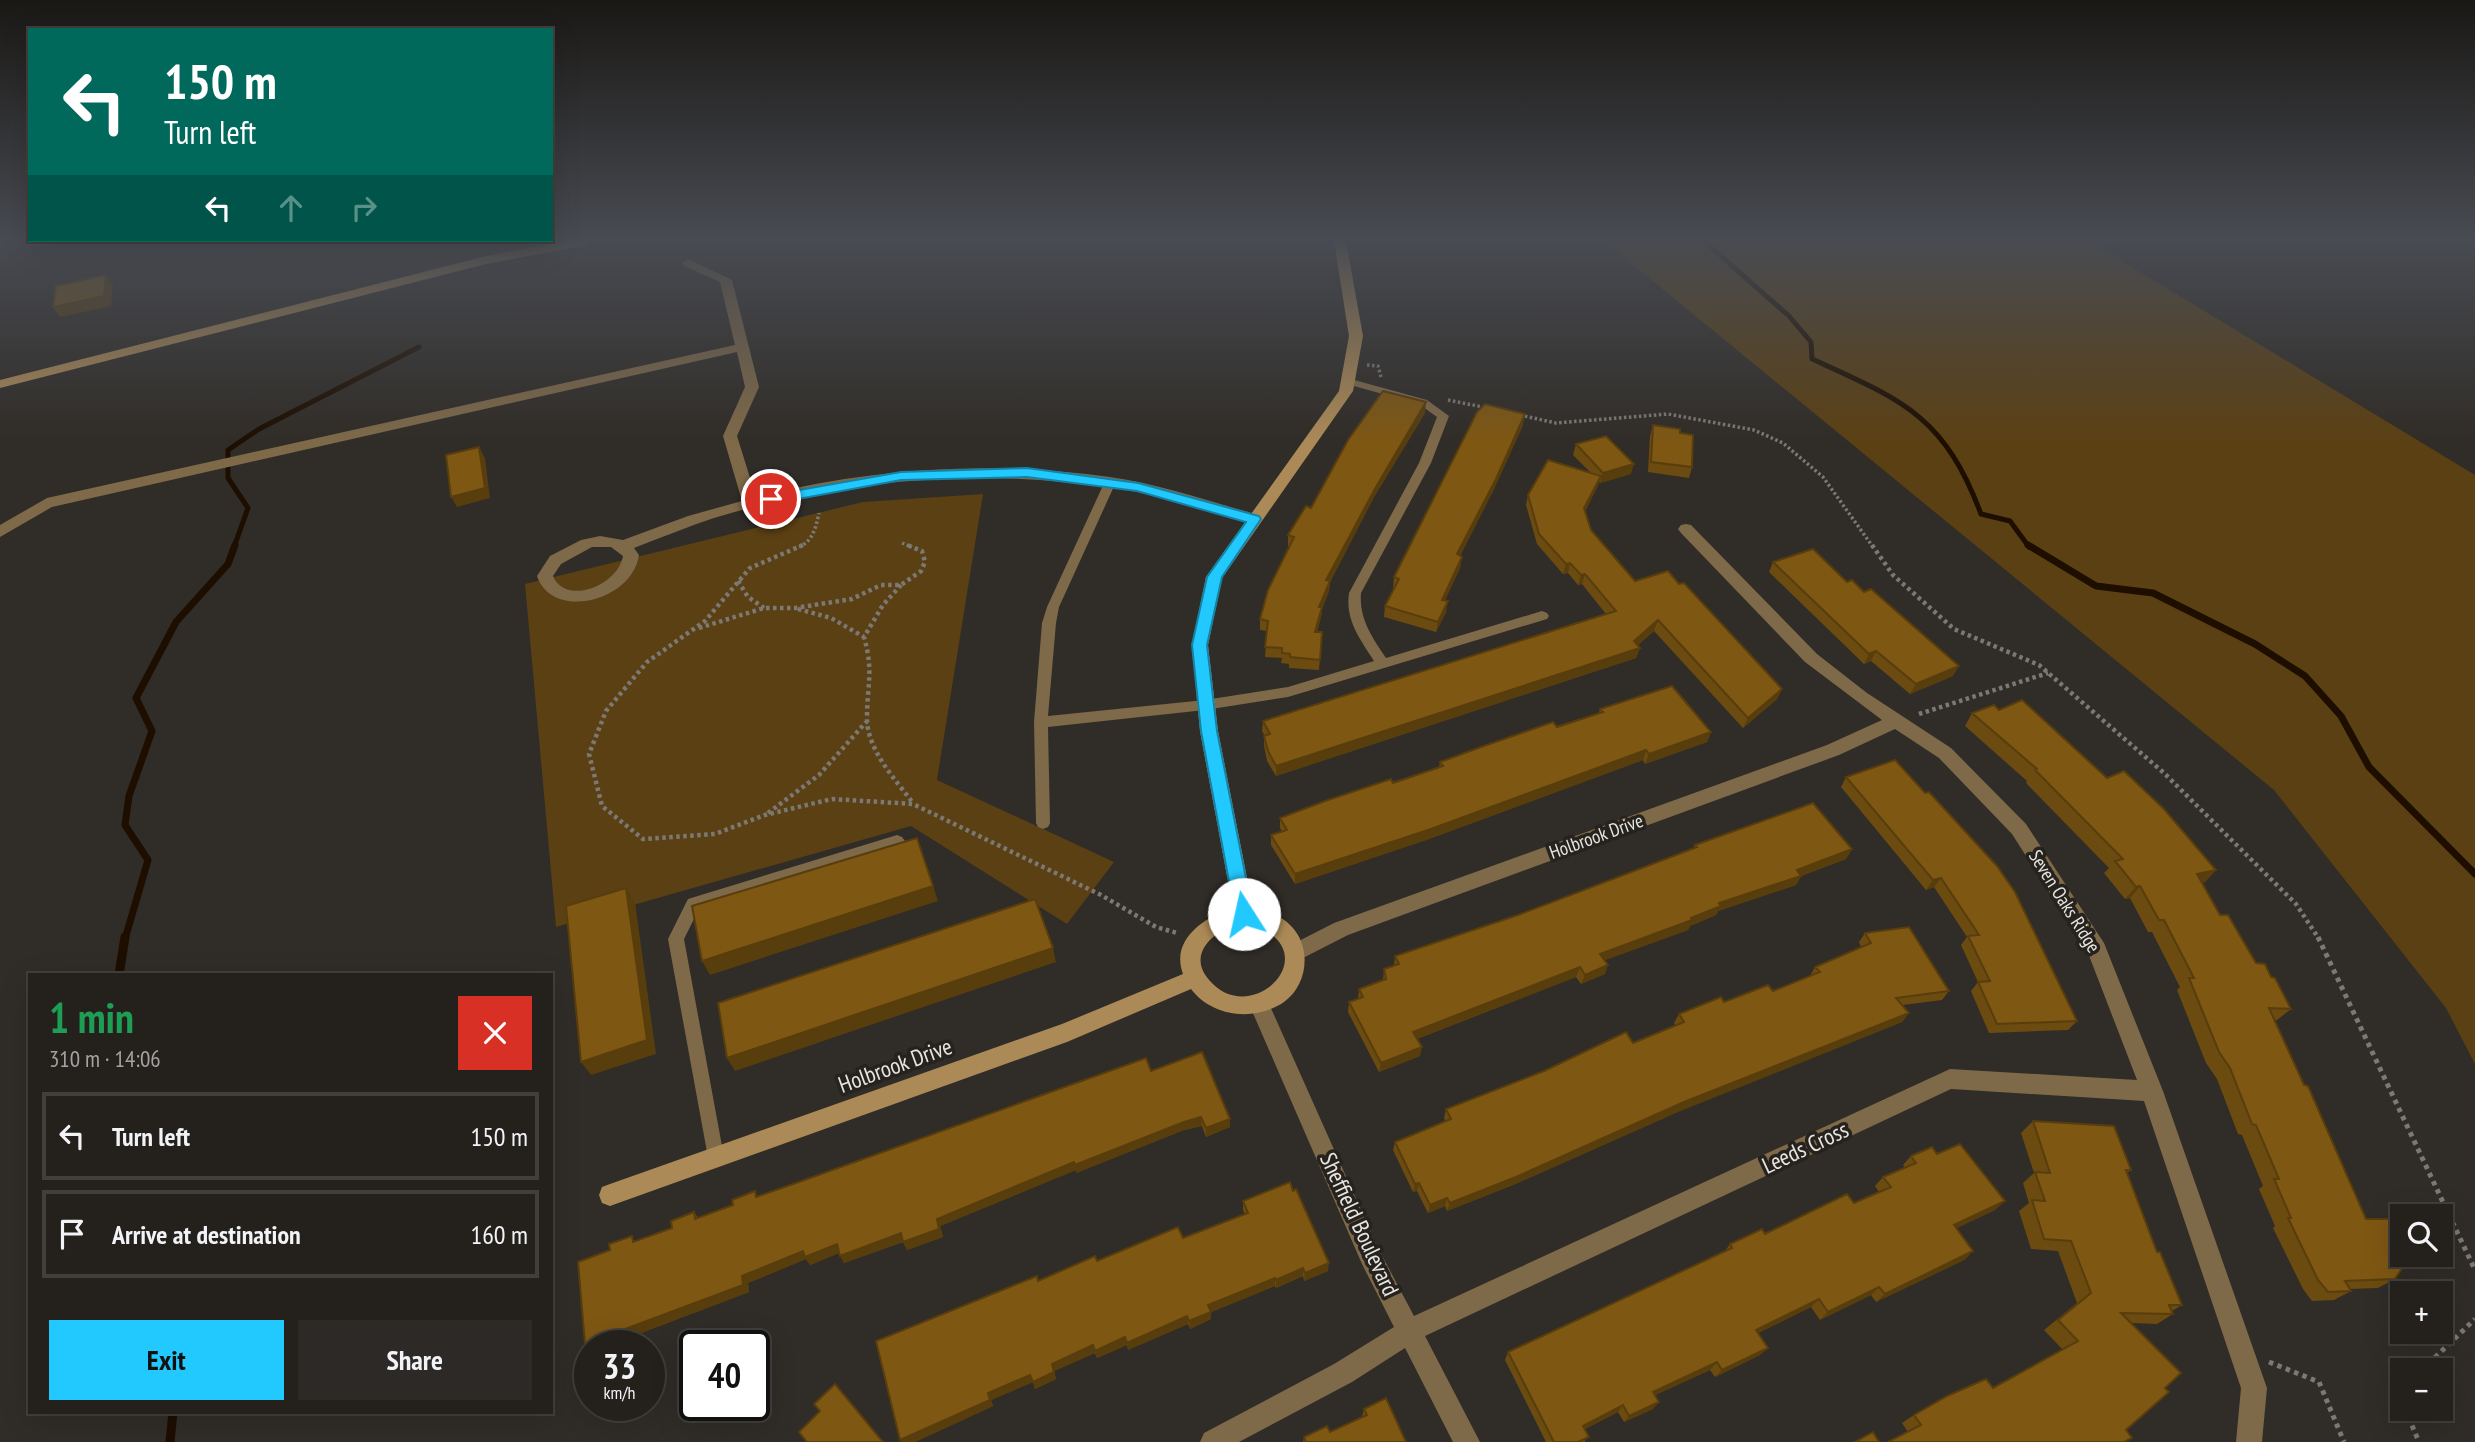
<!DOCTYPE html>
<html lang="en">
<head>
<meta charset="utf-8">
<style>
  :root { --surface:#24211d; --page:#2c2926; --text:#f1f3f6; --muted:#a3a3a4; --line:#413e3b; --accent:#22c9fe }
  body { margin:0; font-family:"PT Sans Narrow",sans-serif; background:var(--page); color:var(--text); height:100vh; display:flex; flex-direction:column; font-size:26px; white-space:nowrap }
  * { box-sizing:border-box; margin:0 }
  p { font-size:23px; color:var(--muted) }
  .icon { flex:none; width:38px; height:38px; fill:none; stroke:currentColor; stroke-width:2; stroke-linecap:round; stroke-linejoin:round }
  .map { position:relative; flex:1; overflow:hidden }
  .details { position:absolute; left:28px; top:973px; width:525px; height:441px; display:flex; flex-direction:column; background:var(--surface); border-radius:0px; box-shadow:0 7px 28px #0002,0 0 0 2px var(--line) }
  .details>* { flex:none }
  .guide { position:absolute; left:28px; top:28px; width:525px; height:214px; border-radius:0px; box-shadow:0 7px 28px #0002,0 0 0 2px var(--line); background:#00695c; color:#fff; overflow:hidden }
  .fabs { position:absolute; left:2390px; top:1204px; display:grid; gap:14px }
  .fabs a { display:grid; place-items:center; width:63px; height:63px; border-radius:0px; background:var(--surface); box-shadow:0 7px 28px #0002,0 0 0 2px var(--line); font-size:35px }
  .speed { position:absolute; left:574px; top:1330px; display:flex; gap:14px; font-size:35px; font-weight:700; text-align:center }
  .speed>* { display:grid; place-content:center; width:91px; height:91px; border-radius:50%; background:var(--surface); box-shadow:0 7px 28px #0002,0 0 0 2px var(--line); line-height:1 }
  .speed small { font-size:18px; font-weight:400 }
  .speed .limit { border:4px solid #111; border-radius:10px; background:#fff; color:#111 }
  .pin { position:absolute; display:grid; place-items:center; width:60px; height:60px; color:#fff; margin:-30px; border:4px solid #fff; border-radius:50%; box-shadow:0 2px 7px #0007 }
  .me { position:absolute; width:77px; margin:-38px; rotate:350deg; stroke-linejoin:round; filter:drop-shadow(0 0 5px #0008) }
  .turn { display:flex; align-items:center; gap:24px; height:147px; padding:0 21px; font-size:32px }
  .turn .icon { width:91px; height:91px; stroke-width:2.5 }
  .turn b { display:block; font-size:49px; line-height:60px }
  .lanes { display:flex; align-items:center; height:66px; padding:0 21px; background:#0003; justify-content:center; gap:35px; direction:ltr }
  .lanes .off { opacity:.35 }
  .round { display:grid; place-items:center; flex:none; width:74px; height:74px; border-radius:0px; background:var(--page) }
  .overview { display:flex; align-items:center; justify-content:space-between; height:119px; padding:0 21px }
  h1 { font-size:42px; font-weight:600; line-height:52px; color:#1e9e55 }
  .action { display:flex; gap:14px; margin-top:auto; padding:14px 21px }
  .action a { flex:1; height:80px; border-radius:0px; background:var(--accent); color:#111; font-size:28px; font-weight:600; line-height:80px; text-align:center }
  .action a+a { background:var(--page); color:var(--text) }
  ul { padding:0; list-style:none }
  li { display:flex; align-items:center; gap:21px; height:88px; margin:0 14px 10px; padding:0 7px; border:4px solid var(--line); border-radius:0px }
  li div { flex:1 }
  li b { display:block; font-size:26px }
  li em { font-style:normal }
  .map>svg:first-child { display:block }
  .green { fill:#5b4013 }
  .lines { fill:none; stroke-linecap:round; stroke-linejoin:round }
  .stream-far2 { stroke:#1d0e00; stroke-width:5 }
  .stream-far1 { stroke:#1d0e00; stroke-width:7 }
  .stream { stroke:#1d0e00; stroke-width:9 }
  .path-far2 { stroke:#7c7874; stroke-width:3.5; stroke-dasharray:2.5 2.5; stroke-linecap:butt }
  .path-far1 { stroke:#7c7874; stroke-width:4.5; stroke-dasharray:3.5 3.5; stroke-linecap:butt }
  .path { stroke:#7c7874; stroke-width:5; stroke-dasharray:4.5 4.5; stroke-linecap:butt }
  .lane { fill:#7e6949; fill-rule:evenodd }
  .street { fill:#7e6949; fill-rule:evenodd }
  .secondary { fill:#ac8a57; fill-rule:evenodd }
  .wall { fill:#6c4b10 }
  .shaded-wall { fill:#583d0d }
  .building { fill:#7e5713; stroke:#583d0d; stroke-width:2 }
  .route { fill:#22c9fe; stroke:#1683a5; stroke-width:2 }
  .labels { text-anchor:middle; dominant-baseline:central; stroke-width:7; stroke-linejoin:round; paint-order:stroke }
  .street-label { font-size:19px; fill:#e7e5e1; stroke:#26221d }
  .near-street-label { font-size:23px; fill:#e7e5e1; stroke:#26221d }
</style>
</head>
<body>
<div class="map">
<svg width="2475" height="1442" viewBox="0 0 2475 1442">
  <rect width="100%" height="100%" fill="#302c27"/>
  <!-- green -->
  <path class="green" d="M1604,241h485l386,234v589l-29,-56 -172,-218z
    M983,494l-46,286 177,82 -47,62 -156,-98 -355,101 -31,-343 338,-82z"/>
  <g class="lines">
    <!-- stream-far2 -->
    <path class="stream-far2" d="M1704,241l85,75 22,26 1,17c90,41 132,56 169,155l29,7 19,26
      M234,547l14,-39 -20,-30v-28l31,-21 160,-82"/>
    <!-- stream-far1 -->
    <path class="stream-far1" d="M2028,545l68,41 57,7 102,51 50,32 36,40 28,51 106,107
      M125,939l23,-79 -23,-35 4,-29 23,-65 -16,-33 40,-76 52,-58 7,-19"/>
    <!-- stream -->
    <path class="stream" d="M119,975l6,-38
      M170,1442l3,-30"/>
    <!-- path-far2 -->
    <path class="path-far2" d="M1367,365l11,1 3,11
      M1448,400l40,8
      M1520,415l36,8 112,-9 86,16 29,13 40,34 50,70
      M902,543l10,4
      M799,547c14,-6 17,-20 20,-34"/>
    <!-- path-far1 -->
    <path class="path-far1" d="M803,545l-53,23 -45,53 -58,41 -41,49 -17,43 13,52 41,33 72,-5 50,-19 67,-16 81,5 188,91 55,32 21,6
      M1872,545l21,30 61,54 85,36 125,108 132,131 23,35
      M738,581l10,16 16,11
      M901,585l-18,20 -19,32c10,36 3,46 3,81 0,32 28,61 46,85
      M798,609l33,9 33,19
      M699,628l65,-20h31l57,-9 29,-14h20l20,-14 4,-9 -3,-11 -15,-6
      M1919,714l129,-41
      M768,813l51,-38 48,-54"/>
    <!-- path -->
    <path class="path" d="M2318,937l157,333
      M2269,1362l50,20 25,60
      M2422,1370l53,-51
      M2403,1398v4
      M2405,1409l14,33"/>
    <!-- lane -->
    <path class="lane" d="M1347,378l80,22 22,16 -18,47 -70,130c-2,26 11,44 25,65l156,-47 5,2 2,3 -2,3 -259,78 -83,13 -157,17 2,96 -2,4 -5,2 -5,-2 -2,-4 -2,-101 8,-99 5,-16 59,-128h8l2,3 -57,125 -3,16 -8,93 157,-16 83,-13 86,-26c-14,-22 -29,-41 -25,-68l70,-130 18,-46 -18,-13 -76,-21 -1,-2z
      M897,835l5,2 3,4 -3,4 -203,64 -15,30 40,218 -3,6 -6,3 -6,-3 -41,-224 20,-40z"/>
    <!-- street -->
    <path class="street" d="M688,259l44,21 27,107 -22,49 19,61c114,-29 236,-37 354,-20 51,7 100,25 149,38l3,4 -8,5c-48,-13 -95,-30 -145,-37 -131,-19 -268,-7 -395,31 -27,9 -54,20 -80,30l5,7c-7,47 -87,66 -102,21l13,-20 31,-16 19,-4 23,4 65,-24 54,-15 -19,-65 22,-49 -8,-35 -685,155 -52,30v-12l47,-27 688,-153 -15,-63 -36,-16 -2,-3zM592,547h19l12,9c-5,30 -58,50 -70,20l8,-12z
      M1686,524l5,1 126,129 50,39 84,55 75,76 78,119 59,148 104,297 -5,54h-26l5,-54 -97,-287 -193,-12 -526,247 55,106h-27l-48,-94 -53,34 -113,60h-39l4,-9 130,-69 60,-37 -32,-63 -113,-260 3,-7 7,-2 7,2 112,251 36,68 536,-247 187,11 -49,-127 -76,-119 -73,-76 -44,-29 -56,26 -491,180 -45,23 -7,3 -7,-3 -3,-6 3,-6 45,-23 493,-178 55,-25 -77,-58 -124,-129 -3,-4 3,-4z"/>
    <!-- secondary -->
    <path class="secondary" d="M569,241h24l-6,4 -101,19 -486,124v-8l486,-124z
      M1334,241h12l17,95 -10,55 -131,187 -14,67 10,86 35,177c14,4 28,7 38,18 21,21 17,59 -7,76 -29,20 -72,15 -93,-13l-124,53 -457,164 -8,-3 -3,-8 3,-8 8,-3 452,-160 121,-50c-13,-35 22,-57 50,-66l-33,-177 -8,-86 14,-68 133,-186 10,-55zM1244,922c90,24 10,109 -34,59 -26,-28 7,-53 34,-59z"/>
  </g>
  <!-- wall -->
  <path class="wall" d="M1425,413l-51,84 -44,85 -1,9 -7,18 -1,8 -4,15h5l-3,38 -30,-2v-4l-8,-1 1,-5 -17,-1 2,-26 -7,-1v-11l30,-73h-2v-11l23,-27z
    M1523,425l-29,64 -34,67 2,1 -2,11 -15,32 1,12 -10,20 -52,-15 1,-11 9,-18h-1l1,-11z
    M1653,425l27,8 12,34 -3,11 -41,-6 2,-36z
    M1576,444l55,30 -31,9 -1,-1 -14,30 6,18 44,51 44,3 103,105 -5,10 -34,29 -89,-97 -16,14 2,3 -4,10 -360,118 -9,-15 -3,-15v-10h1l-3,-5 1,-10 343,-107 -24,-30 -4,1 -10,-12 -5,1 -26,-30 -11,-39 2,-10 62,-23 -17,-17z
    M1773,562l74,20 17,10 89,84 -43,18 -39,-33 -7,3 -95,-92z
    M1600,709l111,23 -4,10 -62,22 -2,-4 -214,79 -134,45 -24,-39v-10l11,-3 -2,-4v-10l159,-51 1,-5 159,-49z
    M1999,710l108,68 109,92 -11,12 -3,1 18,32 36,48 15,14 20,32 -14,11h-2l91,199 29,60 -17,9 -29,1 2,2 -17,9 -22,1 -9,-12 -30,-61 2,-2 -16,-37 4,-3 -21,-51 -4,-1 -21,-55 -11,-16 -29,-73 3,-3 -28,-55h-4l-18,-34 -5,1 -21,-26 5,-5 -83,-85 1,-2 -62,-55 7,-13z
    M1846,777l231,244 -9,9 -79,3 -18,-42 7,-9 -17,-37 6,-8 -33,-50 -8,3 -85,-103z
    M1695,845l157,4 -6,10 -45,17 -5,9 -78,26 -2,4 -26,11 -2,4 -83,30v14l-24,10 -5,-7 -159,62 3,17 -41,16 -31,-60 1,-10 9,-3 1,-10 24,-9 1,-11 10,-3 1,-10 123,-41 175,-66z
    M1865,933l84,58 -7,9 -39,5 6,8 -7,9 -222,89 -167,74 -66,26 -2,-5 -17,7 -11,-22 -4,1 -20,-42 2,-8 51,-20 -2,-4 2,-9 187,-66 43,-17 -2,-3 5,-9 45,-12 49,-11 37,-15 5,-9 46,-20 -2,-5z
    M1151,1071l79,56 -24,10 -4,-11 -18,4 -108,43v-3l-136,56 3,11 -36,13 -4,-8 -59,21 -5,-10 -29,12 -4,-6 -58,24 1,9 -142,54h-17v2l-5,-4 51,-103 36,-13 22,-16 4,6 60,-22z
    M2033,1121l98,49 -4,3 30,79 25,53 -10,6 1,3 -16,10 -26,-1 34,65 -39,42 -218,2 -6,-9 12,-8 79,-27 70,-38 -19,-20 33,-27 -19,-52 -27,-2 -12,-38 10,-8 -6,-20 11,-10 -13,-40z
    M1937,1154l58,56 -39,18 17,23 -9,9 -88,42 -5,-7 -51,25 -9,-13 -53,26 10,15 -8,7 -45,22 -5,-7 -55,25 -2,14 -29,13 -6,-10 -33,17v13h-39l-41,-82 3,-8 217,-101 5,-7 124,-41 25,-11 -4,-6 8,-9 22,-9 -2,-3 8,-9z
    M1243,1201l85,70 -24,10 -1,-5 -27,12 -1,-2 -64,26v7l-21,10 -2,-5 -60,26 -1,-5 -30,13 -2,-5 -41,18 2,8 -21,10 -2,-7 -42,18 2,6 -78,36h-13l-2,-2 138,-159 59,-20 86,-23 62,-24 -2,-4z
    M1364,1409l42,33h-103l1,-5 26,-5 32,-15z"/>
  <!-- shaded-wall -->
  <path class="shaded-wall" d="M106,275l7,10 -2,21 -51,11 -7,-10z
    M1426,402l-1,11 -51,84 -44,85 -1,9 -7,18 -1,8 -7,25 5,-35 7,-27 50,-93z
    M1525,414l-2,11 -29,64 -39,76 2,-11z
    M479,447l6,11 5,40 -33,9 -6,-10z
    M1634,464l-3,10 -31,9 3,-10z
    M1601,476l-3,10 -17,33 3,-11z
    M1462,557l-2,11 -20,42 2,-10z
    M1570,563l-2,10 -5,1 3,-10z
    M1585,574l-3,10 -4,1 3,-10z
    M1448,601l-2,11 -10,20 2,-10z
    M1658,620l-4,11 -22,19 8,-2 -4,10 -360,118v-10l358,-125z
    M1876,651l-5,10 -7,3 5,-10z
    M1959,666l-6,10 -43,18 6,-10z
    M1782,689l-5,10 -34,29 5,-10z
    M1711,732l-4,10 -62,22 4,-10z
    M1646,750l-3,10 -214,79 -134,45v-10z
    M1852,849l-6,10 -45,17 -5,9 -78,26 -2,4 -26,11 -2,4 -91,33 3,-9 91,-36 28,-15 78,-33z
    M2216,870l-11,12 -19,4 11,-12z
    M1941,878l-7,9 -8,3 7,-10z
    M933,886l5,15 -228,74 -8,-14z
    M2140,886l-10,12 -5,1 11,-12z
    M626,888l9,14 21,152 -65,21 -10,-13z
    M1053,948l3,14 -321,109 -8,-13z
    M1608,965l-3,9 -24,10 4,-9z
    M1580,967l-4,10 -165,64 2,-9z
    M1909,1013l-7,9 -222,89 -167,74 -66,26 3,-8 234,-101z
    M1422,1047l-2,9 -41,16 2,-9z
    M1201,1117l1,9 -18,4 -108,43 -1,-8 109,-43z
    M1230,1119v8l-24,10v-9z
    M1074,1162l2,8 -136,56 3,11 -36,13 -4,-8 34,-23z
    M1419,1183l-2,8 -4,1 2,-8z
    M1447,1198l-2,8 -17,7 2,-8z
    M2005,1201l-10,9 -50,24 9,-9z
    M901,1233l4,8 -61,22 -4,-7z
    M837,1244l5,8 -32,13 -4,-6 -58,24 1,9 -142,54h-17v2l-5,-4 218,-93z
    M1973,1251l-9,9 -88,42 9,-8z
    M1329,1263l-1,8 -24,10 1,-8z
    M1303,1268v8l-27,12v-8z
    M1275,1278v8l-66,27 -1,-8z
    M1879,1287l-8,8 -51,25 8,-8z
    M1819,1299l-8,8 -62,30 7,-7z
    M1211,1312v7l-21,10 -1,-8z
    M1187,1316l1,8 -60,26 -1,-7z
    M1125,1337l2,8 -30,13 -2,-7z
    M1093,1345l2,8 -41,18 2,8 -21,10 -2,-7 19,-18z
    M1768,1348l-8,7 -45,22 7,-7z
    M1717,1362l-7,8 -63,29 6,-7z
    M1030,1375l3,7 -42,18 2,6 -78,36h-13l-2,-2 88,-47z
    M1659,1402l-6,7 -29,13 5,-6z
    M1623,1405l-5,7 -40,20 5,-6z"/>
  <!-- building -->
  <path class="building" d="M106,275l-2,21 -51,11 3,-21z
    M1383,391l43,11 -50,85 -50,93 4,1 -11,26h3l-7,25h7l-2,28 -30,-3v-3l-8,-1v-5l-17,-1 3,-26 -8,-2 8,-29 26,-53 -6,-2 18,-29 5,2 37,-68z
    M1485,404l40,10 -29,65 -39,75 5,3 -20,43 6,1 -10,21 -53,-16 14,-27 -5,-2 83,-165z
    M1653,425l27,4v4l13,2 -1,32 -41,-5z
    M1606,436l28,28 -31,9 -27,-29z
    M479,447l6,41 -34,9 -5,-42z
    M1548,460l53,16 -17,32 7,22 44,51 33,-10 11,13 5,-1 98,106 -34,29 -90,-98 -24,21 6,7 -364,118 -8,-15 -4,-15 6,-2 -7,-13 353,-110 -31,-37 -4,1 -11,-12 -4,1 -27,-30 -11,-39z
    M1813,549l34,33 5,-2 12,12 7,-3 88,77 -43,18 -40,-33 -7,3 -96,-92z
    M1672,686l39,46 -62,22 -3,-4 -215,79 -136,45 -24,-39 16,-5 -7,-12 45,-17 66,-22 2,4 50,-17 -3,-4 41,-15 72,-25 4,5 46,-15 -3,-3z
    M2022,700l85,78 17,-7 40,38 52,61 -19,4 23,41h8l28,48 9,1 6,13 4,1 16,31 -22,-1 35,77 4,1 58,133h27l10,17v19h8l-16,24 -50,2 6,10 -23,1 -10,-12 -30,-62h3l-17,-39h5l-23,-54 -4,-1 -22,-56 -11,-16 -30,-74h5l-30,-58h-5l-19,-34 -4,1 -21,-26 8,-2 -88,-89 2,-1 -65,-56 22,-8 5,5z
    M1895,760l30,33 4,-1 68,74 18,26 62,129 -80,3 -19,-42 12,-1 -22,-45 11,-1 -38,-57 -8,2 -87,-103z
    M1813,803l39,46 -55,21 4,6 -82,27 2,3 -30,12 1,2 -92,34 8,11 -23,10 -5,-8 -167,65 9,15 -41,16 -32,-61 14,-5 -4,-8 27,-10 -2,-10 15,-5 -4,-8 123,-41 179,-68 -2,-2z
    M917,838l16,48 -231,75 -10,-55z
    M626,888l21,152 -66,22 -15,-156z
    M1035,899l18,49 -326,110 -9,-55z
    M1909,927l40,64 -53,7 13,15 -225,89 -168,75 -66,26 -3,-5 -17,7 -11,-22 -4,1 -20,-42 56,-23 -5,-10 98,-38 82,-39 7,11 51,-21 -5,-8 42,-17 3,5 44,-17 5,6 47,-19 -5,-5 56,-24 -6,-10z
    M1202,1052l28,67 -24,9 -5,-11 -17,5 -109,43 -1,-3 -137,57 2,10 -36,13 -2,-9 -61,23 -3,-12 -32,13 -2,-6 -61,25 1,9 -158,59 -7,-82 32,-12 -1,-6 23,-8 1,6 39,-14 -1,-7 23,-9 1,7 38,-14 -1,-5 23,-9 1,6 40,-14 350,-125 5,13z
    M2033,1121l81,5 17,44h-5l31,82h3l22,53h-13l4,9 -52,-1 60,60 -16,15 4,4 -43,38 6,8 -8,4h-236l33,-17 -7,-10 33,-19 39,-17 7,9 85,-47 -20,-21 33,-27 -20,-52 -27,-2 -12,-39 13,1 -10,-29 15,1z
    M1960,1144l45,57 -51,24 19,26 -88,43 -6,-7 -51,25 -9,-13 -63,31 12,18 -46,22 -5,-8 -64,30 6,10 -30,14 -6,-11 -40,21 6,11 -11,5h-24l-46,-90 224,-104 -2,-4 32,-15 3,5 82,-40 7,9 37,-16 -8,-10 33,-14 -5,-7 21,-9 5,7z
    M1290,1182l3,9 3,-2 33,74 -24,10 -2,-5 -27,12 -1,-2 -67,27 3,7 -22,9 -2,-5 -60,27 -2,-6 -30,14 -2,-6 -41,19 2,8 -21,10 -3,-7 -42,18 2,7 -90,40 -24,-99 161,-65 1,5 57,-25 2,5 81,-34 5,11 65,-25 -5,-12z
    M835,1384l48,58h-76l-8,-10 21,-21 -6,-7z
    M1386,1398l20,44h-100l-2,-5 23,-11 3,6 37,-17 -3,-6z
    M1873,1432l6,10h-24z"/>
  <!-- sky -->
  <linearGradient id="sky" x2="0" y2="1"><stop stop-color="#1a1815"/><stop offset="0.54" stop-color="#484b52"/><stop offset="1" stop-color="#484b52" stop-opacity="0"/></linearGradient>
  <rect width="2475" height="443" fill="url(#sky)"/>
  <!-- route -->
  <path class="route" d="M1027,468l111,15 121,33 2,3 -39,58 -15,68 10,86 36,183 -3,5 -6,2 -9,-7 -34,-183 -9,-86 15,-68 39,-55 -109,-31 -110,-14 -126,3 -130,24 -7,-5 7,-4 130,-23z"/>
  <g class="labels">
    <!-- street labels -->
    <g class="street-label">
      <text transform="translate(1596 836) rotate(-20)">Holbrook Drive</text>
      <text transform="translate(2065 901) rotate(58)">Seven Oaks Ridge</text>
    </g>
    <!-- near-street labels -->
    <g class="near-street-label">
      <text transform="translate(895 1065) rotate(-20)">Holbrook Drive</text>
      <text transform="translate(1805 1147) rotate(-25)">Leeds Cross</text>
      <text transform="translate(1360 1224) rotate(65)">Sheffield Boulevard</text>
    </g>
  </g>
</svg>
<div class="fabs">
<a><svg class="icon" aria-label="search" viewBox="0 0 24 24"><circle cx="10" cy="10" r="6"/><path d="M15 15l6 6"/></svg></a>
<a>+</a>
<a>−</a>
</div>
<div class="speed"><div>33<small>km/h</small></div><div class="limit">40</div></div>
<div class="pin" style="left:771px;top:499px;background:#d93025"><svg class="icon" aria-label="arrive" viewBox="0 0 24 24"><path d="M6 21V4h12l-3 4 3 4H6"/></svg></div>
<svg class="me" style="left:1244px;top:914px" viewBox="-20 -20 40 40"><circle r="19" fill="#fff"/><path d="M0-13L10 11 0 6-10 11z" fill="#22c9fe"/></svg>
<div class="guide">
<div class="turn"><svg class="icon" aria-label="left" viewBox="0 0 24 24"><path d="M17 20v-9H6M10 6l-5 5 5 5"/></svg><div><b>150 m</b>Turn left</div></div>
<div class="lanes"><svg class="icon" aria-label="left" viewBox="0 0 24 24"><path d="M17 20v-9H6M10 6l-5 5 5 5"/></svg><svg class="icon off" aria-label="ahead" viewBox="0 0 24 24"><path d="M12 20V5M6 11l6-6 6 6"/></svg><svg class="icon off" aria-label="right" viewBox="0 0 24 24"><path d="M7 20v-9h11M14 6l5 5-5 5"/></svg></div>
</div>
<section class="details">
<div class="overview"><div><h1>1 min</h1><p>310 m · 14:06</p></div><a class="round" style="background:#d93025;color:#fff"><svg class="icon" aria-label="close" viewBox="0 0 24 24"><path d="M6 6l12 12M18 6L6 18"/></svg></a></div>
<ul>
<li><svg class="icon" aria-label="left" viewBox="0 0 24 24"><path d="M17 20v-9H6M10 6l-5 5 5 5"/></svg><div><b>Turn left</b></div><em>150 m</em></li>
<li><svg class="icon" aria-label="arrive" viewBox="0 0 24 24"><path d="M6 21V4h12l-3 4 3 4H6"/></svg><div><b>Arrive at destination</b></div><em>160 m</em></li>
</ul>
<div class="action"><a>Exit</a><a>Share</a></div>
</section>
</div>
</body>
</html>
